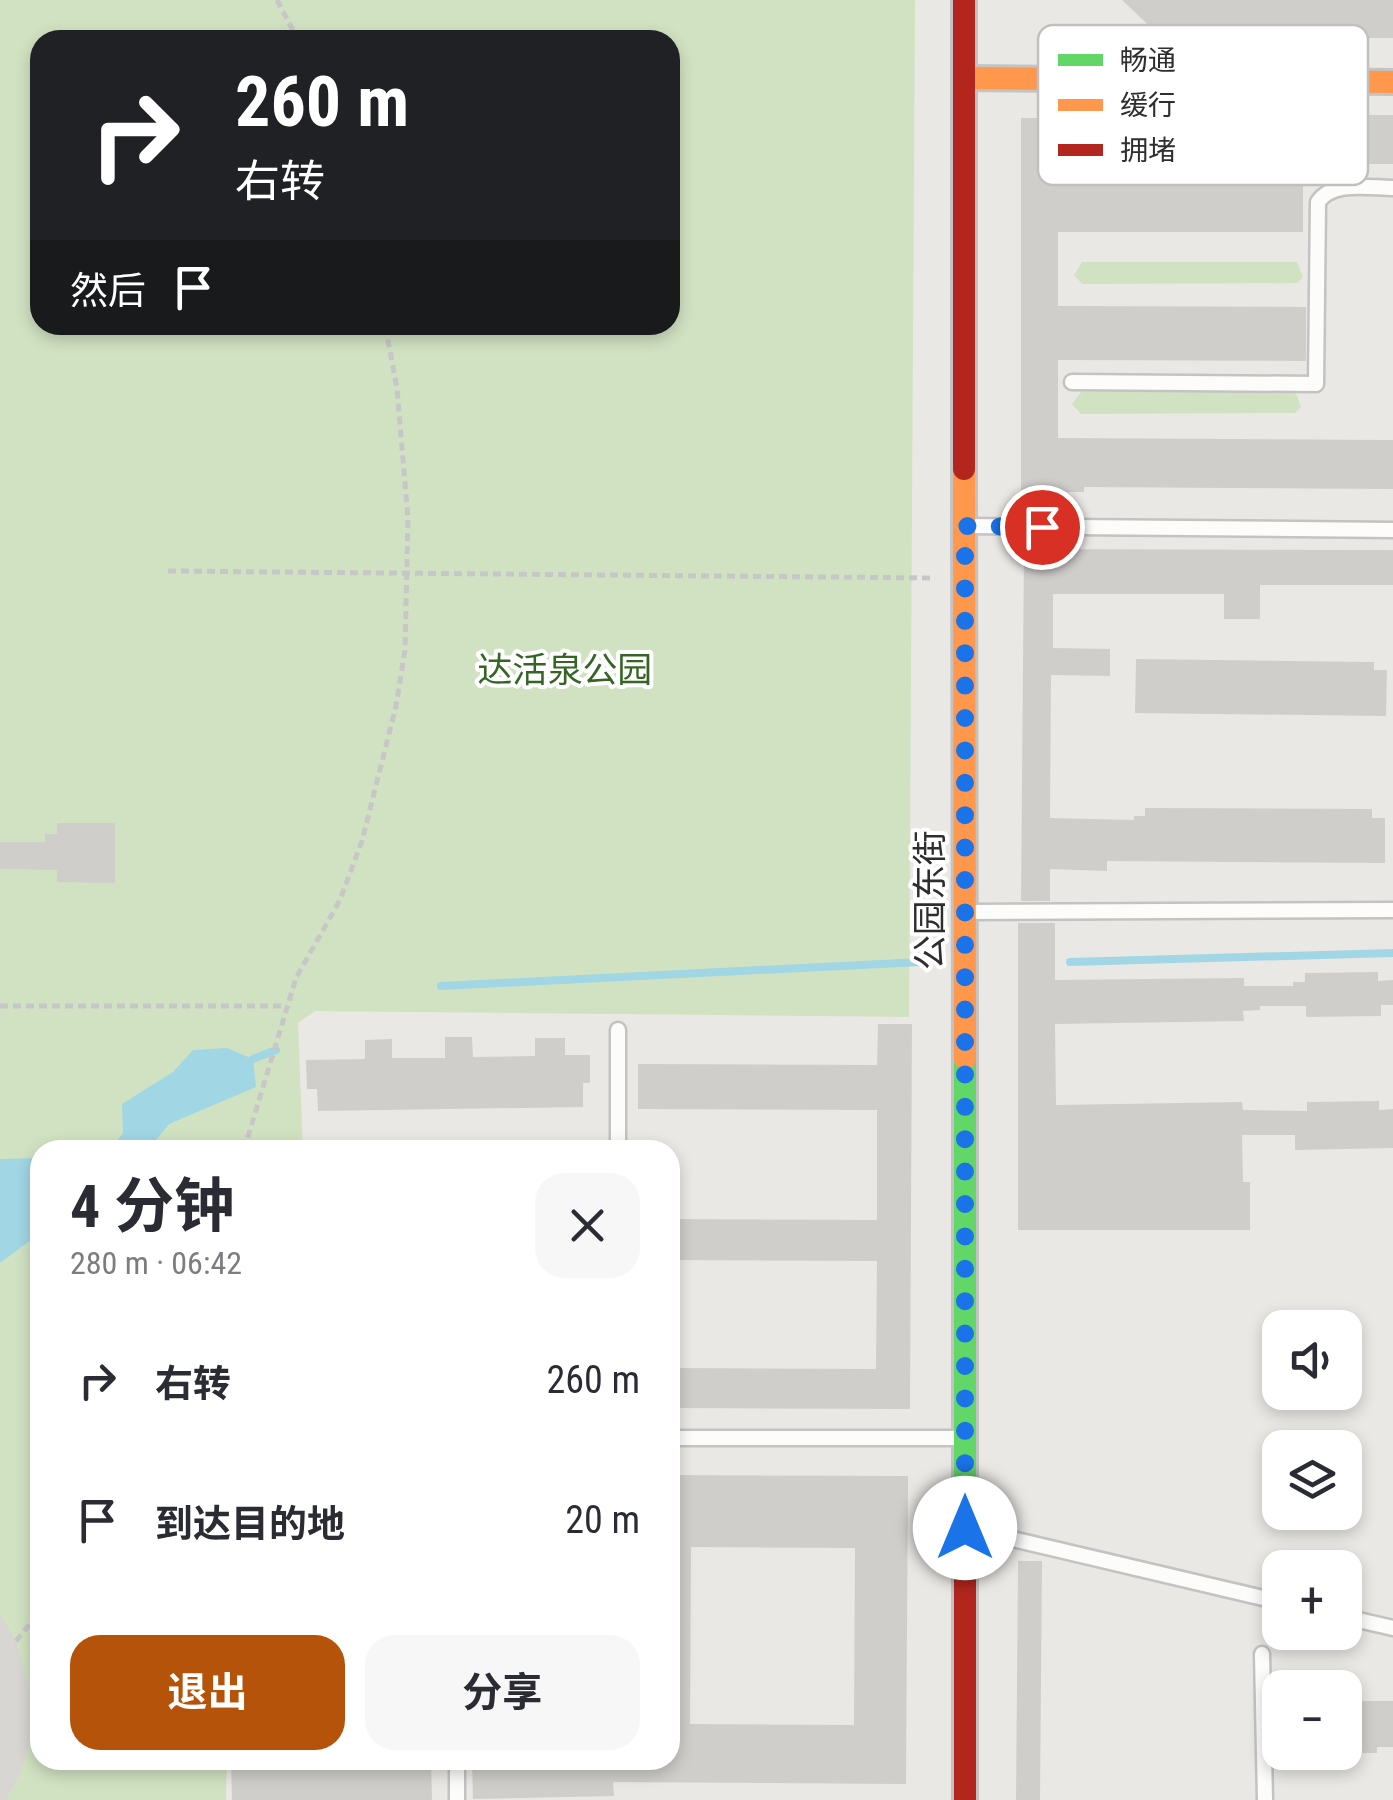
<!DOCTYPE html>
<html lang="zh">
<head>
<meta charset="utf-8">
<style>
  :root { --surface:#fff; --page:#f7f7f7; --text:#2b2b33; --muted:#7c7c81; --accent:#b45309 }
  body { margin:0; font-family:"Roboto Condensed","Noto Sans SC",sans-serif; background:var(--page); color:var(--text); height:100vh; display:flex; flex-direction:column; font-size:38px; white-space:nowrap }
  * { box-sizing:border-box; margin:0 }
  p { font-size:32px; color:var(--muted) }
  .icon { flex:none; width:55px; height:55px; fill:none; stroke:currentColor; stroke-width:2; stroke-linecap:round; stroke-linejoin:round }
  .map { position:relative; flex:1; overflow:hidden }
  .details { position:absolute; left:30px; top:1140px; width:650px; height:630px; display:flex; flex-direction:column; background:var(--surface); border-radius:30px; box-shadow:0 5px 15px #0003 }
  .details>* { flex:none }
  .top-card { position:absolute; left:30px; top:30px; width:650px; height:305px; border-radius:30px; box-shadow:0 5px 15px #0003; background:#202124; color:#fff; overflow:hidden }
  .buttons { position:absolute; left:1262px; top:1310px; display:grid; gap:20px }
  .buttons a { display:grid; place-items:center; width:100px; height:100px; border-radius:20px; background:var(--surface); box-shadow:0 5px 15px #0003; font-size:50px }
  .pin { position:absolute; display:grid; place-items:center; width:85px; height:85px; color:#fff; margin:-42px; border:5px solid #fff; border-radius:50%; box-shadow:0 2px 10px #0007 }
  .me { position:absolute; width:110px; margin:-55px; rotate:0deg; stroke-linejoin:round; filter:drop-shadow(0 0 8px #0008) }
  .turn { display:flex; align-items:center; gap:35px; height:210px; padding:0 40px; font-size:45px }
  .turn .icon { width:130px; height:130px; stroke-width:2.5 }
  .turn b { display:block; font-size:70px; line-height:85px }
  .then { display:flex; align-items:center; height:95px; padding:0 40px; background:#0003; gap:20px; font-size:38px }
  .round { display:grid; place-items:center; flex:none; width:105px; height:105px; border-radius:30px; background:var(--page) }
  .headline { display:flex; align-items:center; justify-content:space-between; height:170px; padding:0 40px }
  h1 { font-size:60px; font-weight:700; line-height:75px }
  .cta { display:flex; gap:20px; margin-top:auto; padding:20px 40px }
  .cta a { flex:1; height:115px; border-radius:30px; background:var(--accent); color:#fff; font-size:40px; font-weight:700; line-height:115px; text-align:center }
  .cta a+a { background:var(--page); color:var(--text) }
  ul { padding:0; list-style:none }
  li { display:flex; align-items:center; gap:30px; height:140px; padding:0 40px }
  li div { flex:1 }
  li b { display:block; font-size:38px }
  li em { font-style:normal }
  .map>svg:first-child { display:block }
  .green { fill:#d1e2c2; fill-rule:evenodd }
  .plaza { fill:#d8d6d3 }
  .water { fill:#a1d6e4 }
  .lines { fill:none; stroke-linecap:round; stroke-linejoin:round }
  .stream { stroke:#a1d6e4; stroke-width:8 }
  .building { fill:#d0cecb; fill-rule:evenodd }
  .lane-casing { stroke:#c3c3c3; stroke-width:19 }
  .fast-casing { stroke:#c3c3c3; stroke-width:28 }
  .slow-casing { stroke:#c3c3c3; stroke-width:28 }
  .jam-casing { stroke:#c3c3c3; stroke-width:28 }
  .path { stroke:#c7c7c7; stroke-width:5; stroke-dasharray:8 5; stroke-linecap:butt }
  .lane { stroke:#fcfcfb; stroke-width:14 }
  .fast { stroke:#63d668; stroke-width:22 }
  .slow { stroke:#ff974d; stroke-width:22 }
  .jam { stroke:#b3261e; stroke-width:22 }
  .route { stroke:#1a73e8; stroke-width:18; stroke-dasharray:0 32.4 }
  .labels { text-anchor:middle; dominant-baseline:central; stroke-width:8; stroke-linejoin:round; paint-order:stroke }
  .park-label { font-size:35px; fill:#356524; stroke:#fff }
  .street-label { font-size:35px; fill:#2e2e2e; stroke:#fff }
  .key { fill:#fff; stroke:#c0c0c0; stroke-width:2.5 }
  .key-label { font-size:28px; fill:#2e2e2e }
</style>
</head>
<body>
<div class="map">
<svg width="1393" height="1800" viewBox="0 0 1393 1800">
  <rect width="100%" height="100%" fill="#eae8e5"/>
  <!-- green -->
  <path class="green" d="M0,0h915l-6,1017 -594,-6 -17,12 5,127h-263v610h187l-1,40h-226zM40,40h630v285h-630z
    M1082,262h215l6,15 -6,6 -215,1 -8,-9z
    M1295,391l6,16 -6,6 -214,1 -9,-10 9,-12z"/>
  <!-- plaza -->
  <path class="plaza" d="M0,1614l16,27 15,51 -2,53 -8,26 -15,29h-6z"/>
  <!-- water -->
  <path class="water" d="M227,1048l26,11 3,28 -87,37 -21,26h-38l13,-17 -1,-29 51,-32 20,-22z
    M40,1158v75l-40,30v-104z"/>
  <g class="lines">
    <!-- stream -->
    <path class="stream" d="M1070,962l323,-9
      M441,986l480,-24
      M253,1059l23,-9"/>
  </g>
  <!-- building -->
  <path class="building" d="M1122,0h271v38h-231z
    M1312,115h81v49h-90v68h-245v74l248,1v54l-248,-1v78l335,2v49l-309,-2v5h-26v13h-37v-387h291z
    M1024,549l369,1v35h-133v34h-36v-25h-171v54l57,1v27l-59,-1 -1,143 84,2v-4h11v-8l227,1v9h13v45l-278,-2v10l-57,-2v32h-29z
    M1136,659l238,3v8h13l-1,46 -251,-3z
    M57,823h58v60l-58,-1v-12l-57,-1v-27h45v-8h12z
    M1018,923h37v57l189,-2v8h49v-4h12v-9l73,-1v9l15,-1v25h-12v11l-75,1v-11h-46v4l-17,1 1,10 -189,3 1,81 186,-3 1,8 64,1v-9l72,-1v9l14,-1v39l-98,2v-15h-53l1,47h7v48h-232z
    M878,1024h34l-2,385 -240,-1v-40l206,1 1,-108 -207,-1v-41l207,1v-110l-239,-1v-45l239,1z
    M445,1037h27l1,20 62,-1v-18h30v17h25v28h-7v24l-265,4 -1,-22h-10l-1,-29 59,-1v-19l27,-1v19h53z
    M670,1475l238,1 -2,308 -293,-2 1,14 -141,3 -1,-39h198zM691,1547l164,1 -1,177 -164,-1z
    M1018,1561h24l-2,239h-24z
    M1345,1701h48v46h-16v6h-32z
    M231,1760h200l1,40h-200z"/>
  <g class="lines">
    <defs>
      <path id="lane" d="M1072,382l244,2 2,-182c15,-22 51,-14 75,-14
        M965,526l428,4
        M965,912l428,-2
        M618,1150v-120
        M670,1438h289
        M970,1529l310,73
        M1345,1617l48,11
        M1262,1654l3,146
        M457,1760v40"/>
      <path id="fast" d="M965,1059v502"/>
      <path id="slow" d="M964,78l429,4
        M964,469l1,590"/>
      <path id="jam" d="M964,0v469
        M965,1561v239"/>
    </defs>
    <!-- lane casing -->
    <use href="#lane" class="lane-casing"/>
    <!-- fast casing -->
    <use href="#fast" class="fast-casing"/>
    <!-- slow casing -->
    <use href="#slow" class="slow-casing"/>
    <!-- jam casing -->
    <use href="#jam" class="jam-casing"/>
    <!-- path -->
    <path class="path" d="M277,0l21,40
      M168,571l767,7
      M0,1006h286
      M244,1150l52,-172 44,-78 22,-59 34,-135 9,-56 3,-131 -11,-131 -12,-63
      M16,1641l24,-30"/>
    <!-- lane -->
    <use href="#lane" class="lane"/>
    <!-- fast -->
    <use href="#fast" class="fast"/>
    <!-- slow -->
    <use href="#slow" class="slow"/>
    <!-- jam -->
    <use href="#jam" class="jam"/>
  </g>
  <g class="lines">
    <!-- route -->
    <path class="route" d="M965,1528v-1002l77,1"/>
  </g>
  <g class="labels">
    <!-- park labels -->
    <g class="park-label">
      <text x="565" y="670">达活泉公园</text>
    </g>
    <!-- street labels -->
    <g class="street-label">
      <text transform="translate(930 900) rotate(-90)">公园东街</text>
    </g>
  </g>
  <!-- legend -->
  <rect x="1038" y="25" width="330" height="160" rx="15" class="key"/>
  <rect x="1058" y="54" width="45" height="12" fill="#63d668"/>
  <rect x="1058" y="99" width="45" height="12" fill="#ff974d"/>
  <rect x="1058" y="144" width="45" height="12" fill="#b3261e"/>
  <g class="key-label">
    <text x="1120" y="70">畅通</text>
    <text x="1120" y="115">缓行</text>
    <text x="1120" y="160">拥堵</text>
  </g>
</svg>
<div class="buttons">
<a><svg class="icon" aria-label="sound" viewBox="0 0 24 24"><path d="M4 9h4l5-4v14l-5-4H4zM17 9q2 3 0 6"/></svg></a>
<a><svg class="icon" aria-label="layers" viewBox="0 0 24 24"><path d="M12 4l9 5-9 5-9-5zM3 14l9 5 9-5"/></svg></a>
<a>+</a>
<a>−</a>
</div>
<div class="pin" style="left:1042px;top:527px;background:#d93025"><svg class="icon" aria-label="arrive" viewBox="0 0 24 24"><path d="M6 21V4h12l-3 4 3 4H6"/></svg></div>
<svg class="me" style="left:965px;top:1528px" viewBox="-20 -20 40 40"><circle r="19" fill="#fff"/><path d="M0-13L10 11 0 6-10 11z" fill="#1a73e8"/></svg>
<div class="top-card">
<div class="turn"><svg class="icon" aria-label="right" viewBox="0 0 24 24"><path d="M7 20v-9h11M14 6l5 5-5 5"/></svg><div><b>260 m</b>右转</div></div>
<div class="then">然后<svg class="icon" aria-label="arrive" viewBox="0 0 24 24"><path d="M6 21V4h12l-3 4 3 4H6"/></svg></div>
</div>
<section class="details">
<div class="headline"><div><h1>4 分钟</h1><p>280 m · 06:42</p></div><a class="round"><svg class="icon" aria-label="close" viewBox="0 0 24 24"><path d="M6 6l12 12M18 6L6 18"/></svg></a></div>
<ul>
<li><svg class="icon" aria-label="right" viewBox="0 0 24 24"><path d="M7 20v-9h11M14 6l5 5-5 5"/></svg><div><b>右转</b></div><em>260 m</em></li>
<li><svg class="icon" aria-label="arrive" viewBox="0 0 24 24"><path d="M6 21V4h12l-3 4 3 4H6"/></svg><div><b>到达目的地</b></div><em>20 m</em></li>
</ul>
<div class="cta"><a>退出</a><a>分享</a></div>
</section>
</div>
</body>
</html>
